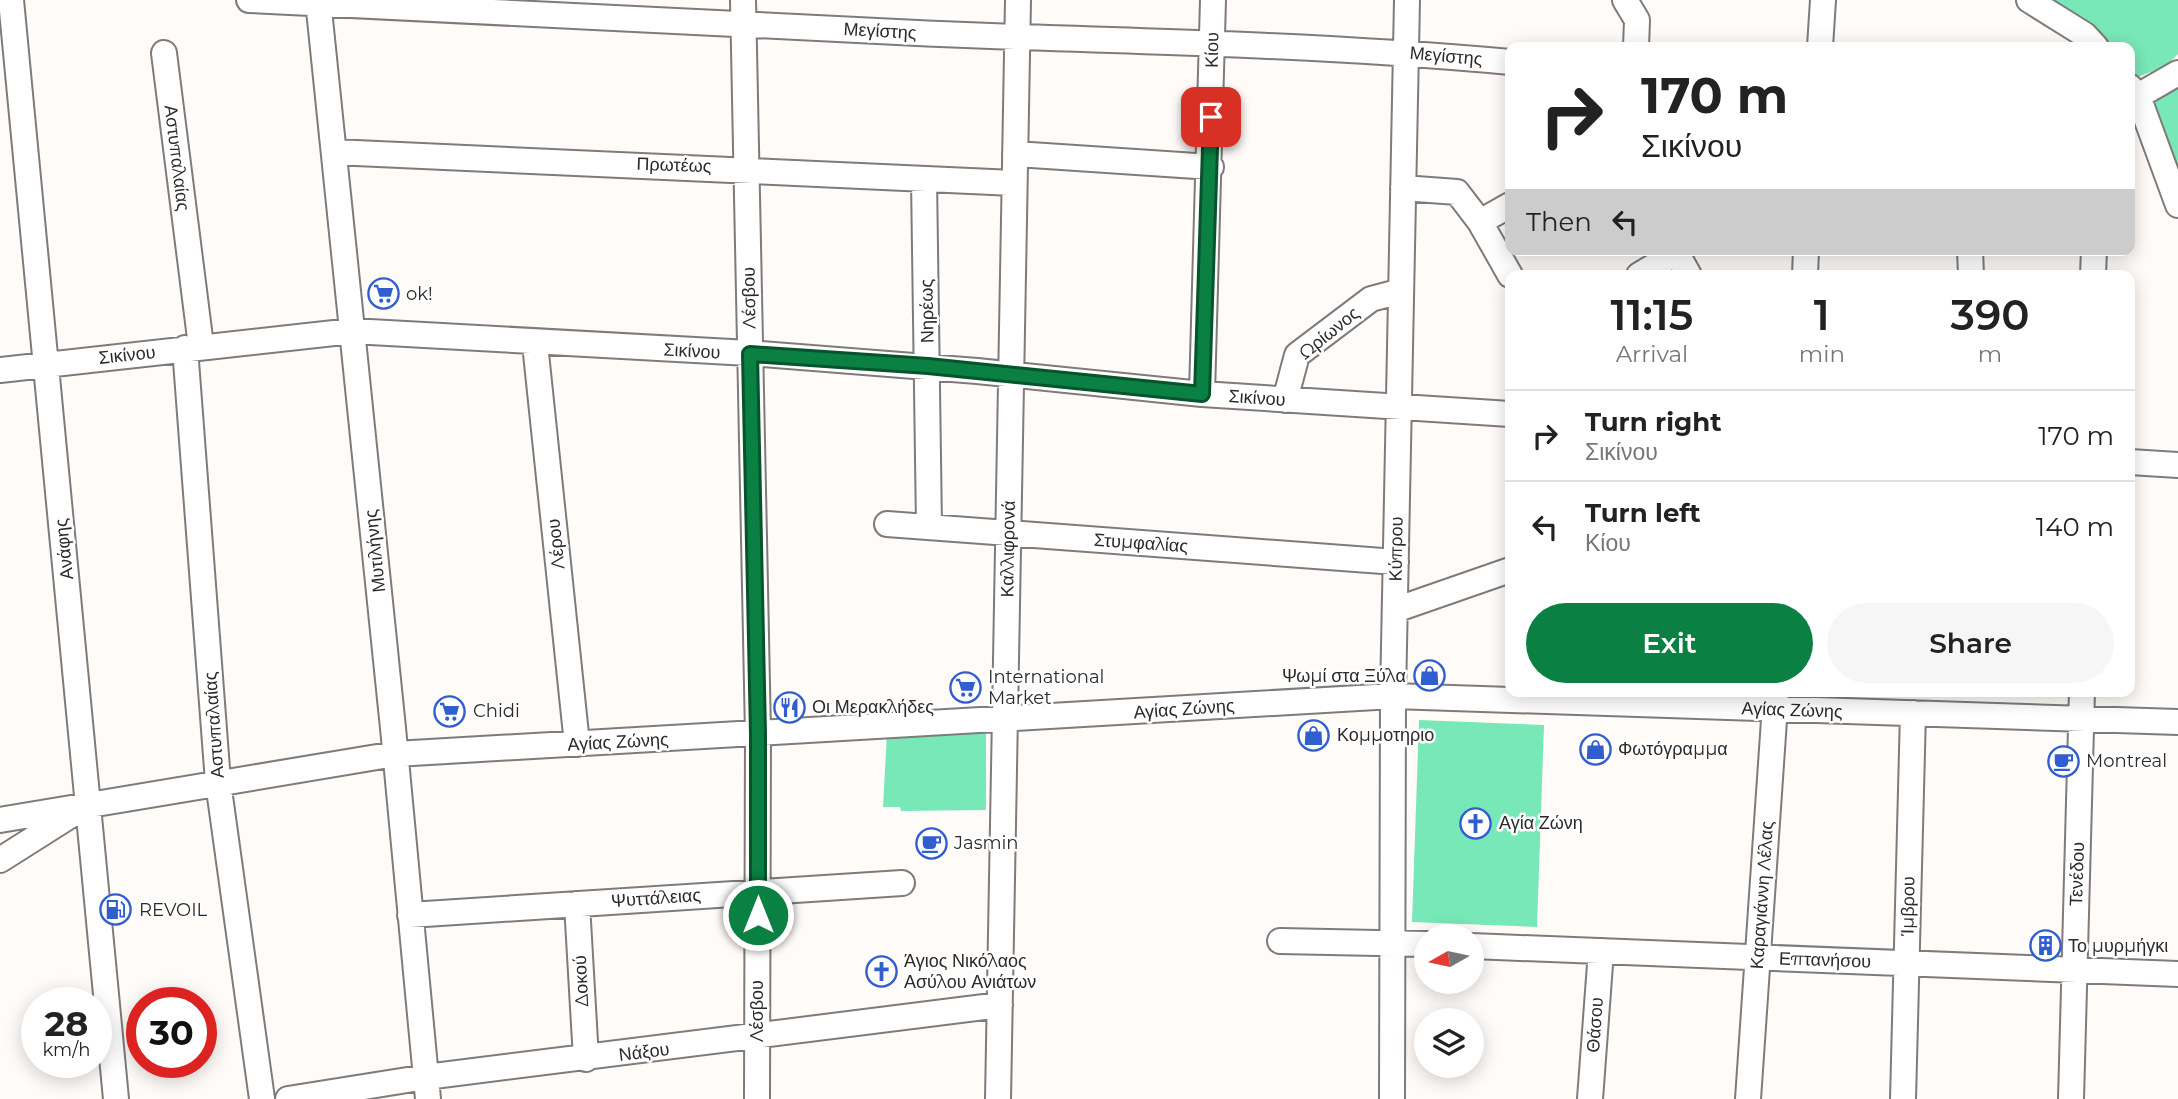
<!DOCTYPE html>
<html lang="en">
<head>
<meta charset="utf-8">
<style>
  :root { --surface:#fff; --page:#f6f6f6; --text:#222; --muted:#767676; --line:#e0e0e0; --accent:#0b8043 }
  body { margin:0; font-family:Montserrat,sans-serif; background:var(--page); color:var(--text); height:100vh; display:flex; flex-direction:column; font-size:26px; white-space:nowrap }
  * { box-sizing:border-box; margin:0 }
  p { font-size:23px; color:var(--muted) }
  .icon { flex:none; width:38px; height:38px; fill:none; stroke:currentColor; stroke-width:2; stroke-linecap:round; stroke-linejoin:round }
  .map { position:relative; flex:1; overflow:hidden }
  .drawer { position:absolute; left:1505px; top:270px; width:630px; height:427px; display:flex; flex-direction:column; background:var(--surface); border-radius:14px; box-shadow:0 4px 18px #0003 }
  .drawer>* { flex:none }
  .guide { position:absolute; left:1505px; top:42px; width:630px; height:214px; border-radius:14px; box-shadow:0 4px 18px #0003; background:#fff; color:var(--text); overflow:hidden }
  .needle { width:46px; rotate:261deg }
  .controls { position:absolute; left:1414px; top:924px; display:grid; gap:14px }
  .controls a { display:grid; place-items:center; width:70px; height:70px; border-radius:50%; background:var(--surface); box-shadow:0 4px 18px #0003; font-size:35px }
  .speed { position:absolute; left:21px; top:987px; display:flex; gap:14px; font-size:35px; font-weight:700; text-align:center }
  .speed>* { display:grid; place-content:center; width:91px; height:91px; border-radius:50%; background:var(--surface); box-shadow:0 4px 18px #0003; line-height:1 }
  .speed small { font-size:18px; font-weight:400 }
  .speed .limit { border:10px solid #d22; background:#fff; color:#111 }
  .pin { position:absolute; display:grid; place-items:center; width:60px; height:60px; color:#fff; margin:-30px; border-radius:14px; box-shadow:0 4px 10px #0006 }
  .me { position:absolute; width:77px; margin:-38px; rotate:0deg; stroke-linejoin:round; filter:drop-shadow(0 0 5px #0008) }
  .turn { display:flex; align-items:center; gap:24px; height:147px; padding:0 21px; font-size:32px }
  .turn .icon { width:91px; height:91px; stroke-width:2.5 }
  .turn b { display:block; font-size:49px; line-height:60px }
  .then { display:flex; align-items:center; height:66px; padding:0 21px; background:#0003; gap:14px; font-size:26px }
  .eta { display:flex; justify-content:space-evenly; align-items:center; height:119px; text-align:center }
  .eta b { font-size:42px; font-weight:600; line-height:49px }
  .primary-button { display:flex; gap:14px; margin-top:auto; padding:14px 21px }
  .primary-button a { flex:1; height:80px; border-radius:42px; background:var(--accent); color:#fff; font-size:28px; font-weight:600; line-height:80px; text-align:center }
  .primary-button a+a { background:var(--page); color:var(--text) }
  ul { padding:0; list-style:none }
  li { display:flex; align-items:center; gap:21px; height:91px; padding:0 21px; border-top:2px solid var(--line) }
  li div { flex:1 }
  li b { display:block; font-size:26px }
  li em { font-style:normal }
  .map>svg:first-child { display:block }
  .green { fill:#79e8b8 }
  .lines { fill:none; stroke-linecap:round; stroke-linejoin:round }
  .minor-casing { stroke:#7f7b7a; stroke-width:28 }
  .minor { stroke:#fff; stroke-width:24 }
  .route-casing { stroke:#07532c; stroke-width:18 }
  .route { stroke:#0b8043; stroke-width:12 }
  .labels { text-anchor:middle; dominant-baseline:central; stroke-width:5; stroke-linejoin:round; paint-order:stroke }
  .street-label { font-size:18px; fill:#2c2a2a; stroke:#fff }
  .poi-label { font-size:18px; fill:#2c2a2a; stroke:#fff; text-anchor:start }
</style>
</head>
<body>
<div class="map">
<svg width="2178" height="1099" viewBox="0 0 2178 1099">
  <rect width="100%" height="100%" fill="#fefbf9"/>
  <!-- green -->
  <path class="green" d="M2042,0h136v54l-12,12 -36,14v-33h-40z
    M2178,83v102l-33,-84z
    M1419,720l125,5 -7,202 -125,-5z
    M986,725v85l-85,1 -1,-4h-17l4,-74z"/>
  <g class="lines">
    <defs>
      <path id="minor" d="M11,0l105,1099
        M249,0c255,14 511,27 767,37 165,5 330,10 494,25
        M318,0l75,728 35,371
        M743,0l15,734 -1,365
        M1625,0l12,20 -1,27
        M2029,0l56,35 11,12
        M1820,47l3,-47
        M164,53l37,293
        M2130,87l8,9 40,109
        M2130,95l8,1 40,-23
        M334,152l680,31
        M1015,154l196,13
        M924,179l5,348
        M1403,188l54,4 23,30 30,53
        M1480,222l30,-17
        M1675,250l14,25
        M1970,250l1,25
        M1639,275l37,-22
        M1805,275l1,-25
        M2093,275l1,-25
        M535,344l42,400
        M185,348l33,434 44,317
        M0,370l352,-39 397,22 228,18 225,23 308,20
        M1202,394l11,-394
        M1285,400l12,-45 74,-56 30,-8
        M2130,462l48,3
        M887,524l509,38
        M1395,610l115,-40
        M0,820l395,-66 998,-58 785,26
        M0,860l79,-50
        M577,904l9,155
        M410,915l492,-32
        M1280,941l146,3
        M1472,946l706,28
        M288,1099l138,-22 574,-72
        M998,1099l20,-1099
        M1392,1099l1,-403 14,-696
        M1590,1099l11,-148
        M1748,1099l28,-408
        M1903,1099l10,-386
        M2071,1099l11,-408"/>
    </defs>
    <!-- minor casing -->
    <use href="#minor" class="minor-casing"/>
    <!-- minor -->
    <use href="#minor" class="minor"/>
  </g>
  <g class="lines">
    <defs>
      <path id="route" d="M758,915v-181l-8,-380 178,12 274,28 9,-277"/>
    </defs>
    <!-- route casing -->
    <use href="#route" class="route-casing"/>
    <!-- route -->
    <use href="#route" class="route"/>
  </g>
  <!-- icons -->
  <defs>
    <symbol id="supermarket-ring" viewBox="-11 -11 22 22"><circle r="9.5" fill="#fff" stroke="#315ece" stroke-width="1.5"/><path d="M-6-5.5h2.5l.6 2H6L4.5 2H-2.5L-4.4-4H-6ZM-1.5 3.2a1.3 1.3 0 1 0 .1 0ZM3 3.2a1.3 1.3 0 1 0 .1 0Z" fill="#315ece"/></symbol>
    <symbol id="shop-ring" viewBox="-11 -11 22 22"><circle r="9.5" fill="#fff" stroke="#315ece" stroke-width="1.5"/><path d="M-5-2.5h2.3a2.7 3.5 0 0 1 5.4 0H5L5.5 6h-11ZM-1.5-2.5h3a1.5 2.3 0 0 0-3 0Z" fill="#315ece"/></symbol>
    <symbol id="restaurant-ring" viewBox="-11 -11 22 22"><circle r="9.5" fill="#fff" stroke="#315ece" stroke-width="1.5"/><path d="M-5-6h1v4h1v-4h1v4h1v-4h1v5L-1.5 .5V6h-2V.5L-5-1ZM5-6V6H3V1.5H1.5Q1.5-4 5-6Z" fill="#315ece"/></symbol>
    <symbol id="cafe-ring" viewBox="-11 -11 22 22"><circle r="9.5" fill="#fff" stroke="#315ece" stroke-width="1.5"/><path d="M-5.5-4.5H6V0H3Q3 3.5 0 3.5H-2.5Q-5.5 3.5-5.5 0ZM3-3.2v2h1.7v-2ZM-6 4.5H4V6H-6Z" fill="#315ece"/></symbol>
    <symbol id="church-ring" viewBox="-11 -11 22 22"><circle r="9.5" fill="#fff" stroke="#315ece" stroke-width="1.5"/><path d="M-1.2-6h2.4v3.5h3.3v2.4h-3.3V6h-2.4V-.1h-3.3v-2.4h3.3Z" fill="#315ece"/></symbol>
    <symbol id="fuel-ring" viewBox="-11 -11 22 22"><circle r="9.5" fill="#fff" stroke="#315ece" stroke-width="1.5"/><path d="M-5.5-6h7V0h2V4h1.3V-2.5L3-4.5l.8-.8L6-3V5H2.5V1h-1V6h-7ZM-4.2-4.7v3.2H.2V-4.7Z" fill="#315ece"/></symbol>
    <symbol id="building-ring" viewBox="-11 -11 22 22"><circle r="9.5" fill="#fff" stroke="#315ece" stroke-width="1.5"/><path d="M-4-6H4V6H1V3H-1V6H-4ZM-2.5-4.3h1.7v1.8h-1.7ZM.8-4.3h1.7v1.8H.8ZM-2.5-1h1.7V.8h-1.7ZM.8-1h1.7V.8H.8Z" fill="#315ece"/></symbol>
  </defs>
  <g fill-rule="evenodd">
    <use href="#supermarket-ring" x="366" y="276" width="35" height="35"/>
    <use href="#shop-ring" x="1412" y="658" width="35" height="35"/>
    <use href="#supermarket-ring" x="948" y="670" width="35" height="35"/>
    <use href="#restaurant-ring" x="772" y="690" width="35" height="35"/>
    <use href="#supermarket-ring" x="432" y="694" width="35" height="35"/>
    <use href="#shop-ring" x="1296" y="718" width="35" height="35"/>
    <use href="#shop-ring" x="1578" y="732" width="35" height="35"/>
    <use href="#cafe-ring" x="2046" y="744" width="35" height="35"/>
    <use href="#church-ring" x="1458" y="806" width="35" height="35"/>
    <use href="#cafe-ring" x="914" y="826" width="35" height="35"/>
    <use href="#fuel-ring" x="98" y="892" width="35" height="35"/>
    <use href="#building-ring" x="2028" y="928" width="35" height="35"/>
    <use href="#church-ring" x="864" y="954" width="35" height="35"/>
  </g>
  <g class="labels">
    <!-- street labels -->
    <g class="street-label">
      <text transform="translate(880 31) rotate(3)">Μεγίστης</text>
      <text transform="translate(1212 50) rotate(-89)">Κίου</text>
      <text transform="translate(1446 56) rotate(5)">Μεγίστης</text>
      <text transform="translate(177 158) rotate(83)">Αστυπαλαίας</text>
      <text transform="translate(674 165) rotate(2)">Πρωτέως</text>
      <text transform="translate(749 298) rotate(-91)">Λέσβου</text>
      <text transform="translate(927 311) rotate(-91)">Νηρέως</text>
      <text transform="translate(1329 333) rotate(-39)">Ωρίωνος</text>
      <text transform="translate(692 351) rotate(3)">Σικίνου</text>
      <text transform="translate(127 355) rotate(-6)">Σικίνου</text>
      <text transform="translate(1257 398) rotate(4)">Σικίνου</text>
      <text transform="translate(1141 543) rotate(4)">Στυμφαλίας</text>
      <text transform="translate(556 544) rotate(-96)">Λέρου</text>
      <text transform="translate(64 549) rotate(-96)">Ανάφης</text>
      <text transform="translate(1008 549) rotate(-89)">Καλλιφρονά</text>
      <text transform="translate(1396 549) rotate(-89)">Κύπρου</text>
      <text transform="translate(375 551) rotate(-96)">Μυτιλήνης</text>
      <text transform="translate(1184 709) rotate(-4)">Αγίας Ζώνης</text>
      <text transform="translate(1792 710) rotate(2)">Αγίας Ζώνης</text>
      <text transform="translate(214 725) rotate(-94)">Αστυπαλαίας</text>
      <text transform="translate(618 742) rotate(-3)">Αγίας Ζώνης</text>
      <text transform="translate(2077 874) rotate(-88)">Τενέδου</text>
      <text transform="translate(1762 895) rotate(-86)">Καραγιάννη Λέλας</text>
      <text transform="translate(656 898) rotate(-4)">Ψυττάλειας</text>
      <text transform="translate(1908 906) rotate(-89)">Ίμβρου</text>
      <text transform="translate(1825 960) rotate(2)">Επτανήσου</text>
      <text transform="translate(581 981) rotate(-93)">Δοκού</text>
      <text transform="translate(757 1011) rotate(-90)">Λέσβου</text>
      <text transform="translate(1595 1025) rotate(-86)">Θάσου</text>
      <text transform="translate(644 1052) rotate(-7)">Νάξου</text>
    </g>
    <!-- poi labels -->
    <g class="poi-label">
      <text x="406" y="294">ok!</text>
      <text x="1406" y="676" text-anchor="end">Ψωμί στα Ξύλα</text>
      <text x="988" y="677">International<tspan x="988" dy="21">Market</tspan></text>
      <text x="812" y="707">Οι Μερακλήδες</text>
      <text x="473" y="711">Chidi</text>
      <text x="1337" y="735">Κομμοτηριο</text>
      <text x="1618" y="749">Φωτόγραμμα</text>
      <text x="2086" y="761">Montreal</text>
      <text x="1499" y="823">Αγία Ζώνη</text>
      <text x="954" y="843">Jasmin</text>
      <text x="139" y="910">REVOIL</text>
      <text x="2068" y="946">Το μυρμήγκι</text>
      <text x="904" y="961">Άγιος Νικόλαος<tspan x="904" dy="21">Ασύλου Ανιάτων</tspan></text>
    </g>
  </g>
</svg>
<div class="controls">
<a><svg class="needle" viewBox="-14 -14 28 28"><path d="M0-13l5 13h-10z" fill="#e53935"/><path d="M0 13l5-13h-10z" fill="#767676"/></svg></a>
<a><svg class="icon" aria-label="layers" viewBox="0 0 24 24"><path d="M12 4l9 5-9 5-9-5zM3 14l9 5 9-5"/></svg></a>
</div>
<div class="speed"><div>28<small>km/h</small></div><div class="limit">30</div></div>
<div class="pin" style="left:1211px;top:117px;background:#d93025"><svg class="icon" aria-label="arrive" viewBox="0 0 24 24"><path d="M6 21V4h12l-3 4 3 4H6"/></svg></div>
<svg class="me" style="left:758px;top:915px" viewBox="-20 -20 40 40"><circle r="17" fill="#0b8043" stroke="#fff" stroke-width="3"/><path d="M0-11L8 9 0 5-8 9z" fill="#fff"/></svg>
<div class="guide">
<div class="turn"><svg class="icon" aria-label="right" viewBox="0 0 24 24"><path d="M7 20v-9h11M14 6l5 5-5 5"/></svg><div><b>170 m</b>Σικίνου</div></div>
<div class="then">Then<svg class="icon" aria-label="left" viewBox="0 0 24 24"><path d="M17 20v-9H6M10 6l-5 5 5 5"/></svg></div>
</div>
<section class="drawer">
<div class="eta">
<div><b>11:15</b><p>Arrival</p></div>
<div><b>1</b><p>min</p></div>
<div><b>390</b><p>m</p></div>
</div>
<ul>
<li><svg class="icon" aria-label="right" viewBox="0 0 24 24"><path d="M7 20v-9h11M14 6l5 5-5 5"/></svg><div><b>Turn right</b><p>Σικίνου</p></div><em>170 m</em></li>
<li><svg class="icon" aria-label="left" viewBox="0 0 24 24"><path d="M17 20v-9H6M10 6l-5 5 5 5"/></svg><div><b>Turn left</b><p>Κίου</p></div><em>140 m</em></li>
</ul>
<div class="primary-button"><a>Exit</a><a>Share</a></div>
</section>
</div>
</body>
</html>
